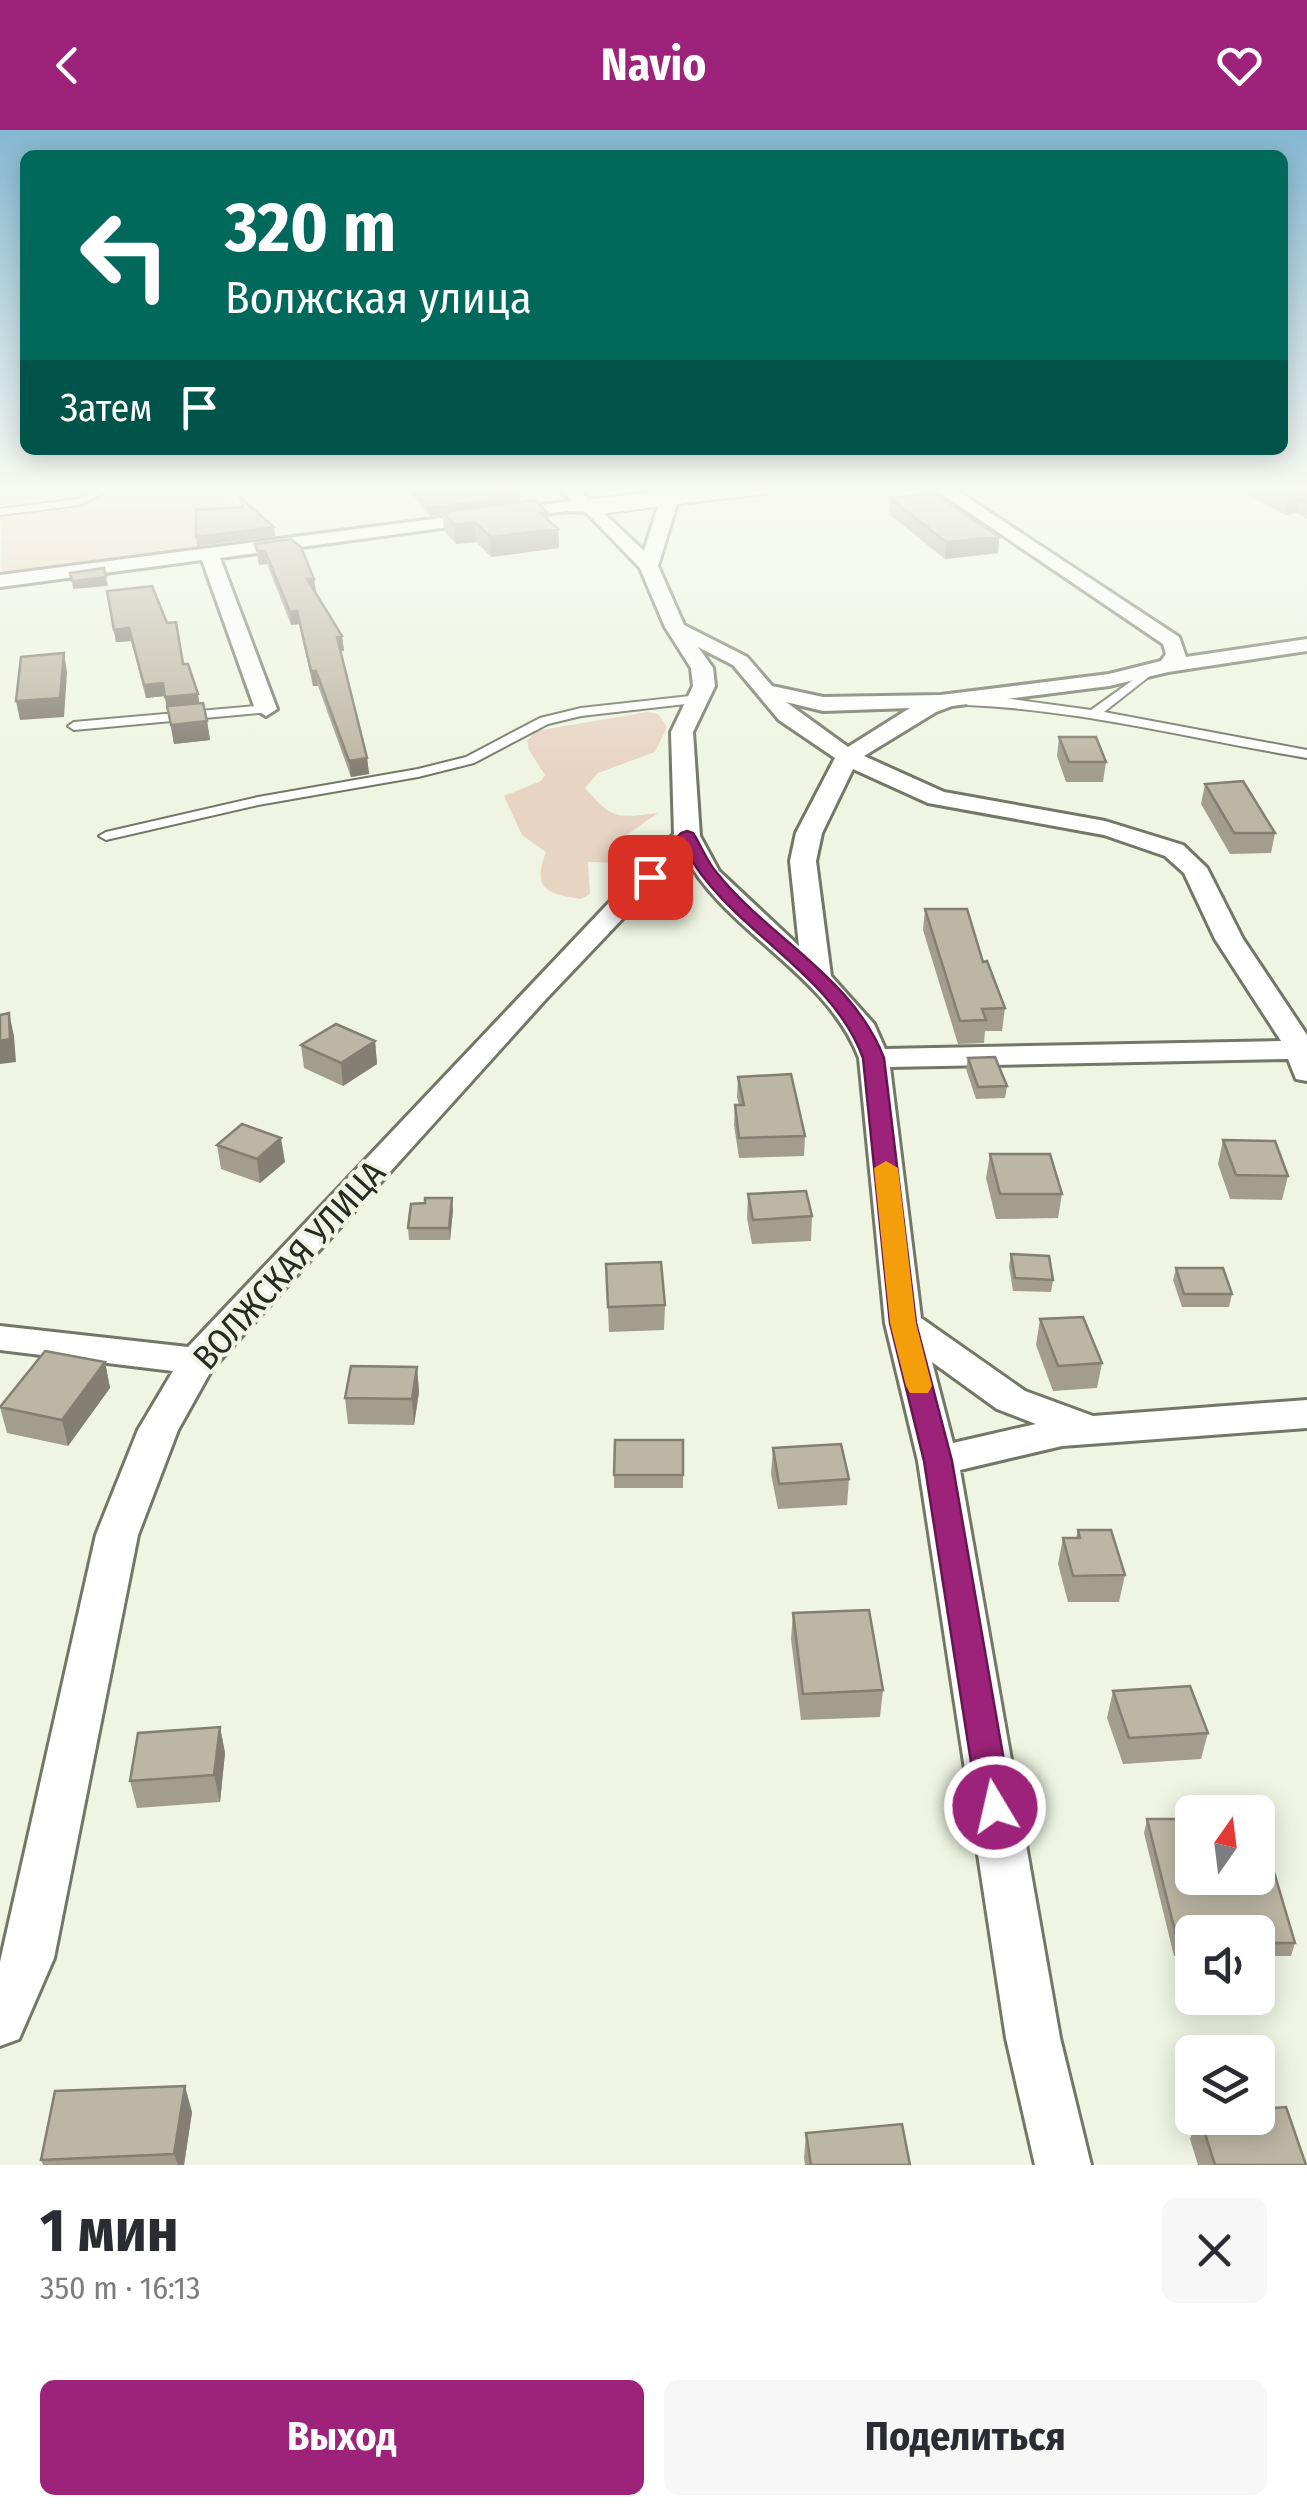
<!DOCTYPE html>
<html lang="ru">
<head>
<meta charset="utf-8">
<style>
  :root { --surface:#fff; --page:#f7f7f7; --text:#2b2b33; --muted:#7c7c81; --accent:#9d227a }
  body { margin:0; font-family:"Fira Sans Condensed",sans-serif; background:var(--page); color:var(--text); height:100vh; display:flex; flex-direction:column; font-size:38px; white-space:nowrap }
  * { box-sizing:border-box; margin:0 }
  p { font-size:32px; color:var(--muted) }
  .icon { flex:none; width:55px; height:55px; fill:none; stroke:currentColor; stroke-width:2; stroke-linecap:round; stroke-linejoin:round }
  .map { position:relative; height:2035px; overflow:hidden }
  .sheet { display:flex; flex-direction:column; background:var(--surface); flex:1 }
  .sheet>* { flex:none }
  .top-card { position:absolute; left:20px; top:20px; width:1268px; height:305px; border-radius:15px; box-shadow:0 5px 25px #0003; background:#00695c; color:#fff; overflow:hidden }
  .needle { width:65px; rotate:14deg }
  .tools { position:absolute; left:1175px; top:1665px; display:grid; gap:20px }
  .tools a { display:grid; place-items:center; width:100px; height:100px; border-radius:15px; background:var(--surface); box-shadow:0 5px 25px #0003; font-size:50px }
  .pin { position:absolute; display:grid; place-items:center; width:85px; height:85px; color:#fff; margin:-42px; border-radius:20px; box-shadow:0 5px 15px #0006 }
  .me { position:absolute; width:110px; margin:-55px; rotate:351deg; stroke-linejoin:round; filter:drop-shadow(0 0 8px #0008) }
  .turn { display:flex; align-items:center; gap:35px; height:210px; padding:0 40px; font-size:45px }
  .turn .icon { width:130px; height:130px; stroke-width:2.5 }
  .turn b { display:block; font-size:70px; line-height:85px }
  .then { display:flex; align-items:center; height:95px; padding:0 40px; background:#0003; gap:20px; font-size:38px }
  .round { display:grid; place-items:center; flex:none; width:105px; height:105px; border-radius:15px; background:var(--page) }
  .summary { display:flex; align-items:center; justify-content:space-between; height:170px; padding:0 40px }
  h1 { font-size:60px; font-weight:700; line-height:75px }
  .button { display:flex; gap:20px; margin-top:auto; padding:20px 40px }
  .button a { flex:1; height:115px; border-radius:15px; background:var(--accent); color:#fff; font-size:40px; font-weight:700; line-height:115px; text-align:center }
  .button a+a { background:var(--page); color:var(--text) }
  header { display:flex; justify-content:space-between; align-items:center; height:130px; padding:0 40px; background:var(--accent); color:#fff; font-size:45px; font-weight:700 }
  .map>svg:first-child { display:block }
  .green { fill:#e8d4c3 }
  .lines { fill:none; stroke-linecap:round; stroke-linejoin:round }
  .lane-casing { stroke:#727766; stroke-width:4 }
  .street-casing { stroke:#727766; stroke-width:6 }
  .secondary-casing { stroke:#727766; stroke-width:4 }
  .lane { fill:#fff; fill-rule:evenodd }
  .street { fill:#fff; fill-rule:evenodd }
  .secondary { fill:#fff; fill-rule:evenodd }
  .wall { fill:#a29d8d }
  .shaded-wall { fill:#847f73 }
  .building { fill:#bcb6a4; stroke:#847f73; stroke-width:2.5 }
  .route { fill:#9d227a; stroke:#66164f; stroke-width:2.5 }
  .slow { fill:#f59e0b }
  .labels { text-anchor:middle; dominant-baseline:central; stroke-width:8; stroke-linejoin:round; paint-order:stroke }
  .street-label { font-size:35px; fill:#282a23; stroke:#eff5e2 }
</style>
</head>
<body>
<header><svg class="icon" aria-label="back" viewBox="0 0 24 24"><path d="M15 5l-7 7 7 7"/></svg>Navio<svg class="icon" aria-label="heart" viewBox="0 0 24 24"><path d="M12 20l-8-8c-3-5 5-10 8-4 3-6 11-1 8 4z"/></svg></header>
<div class="map">
<svg width="1307" height="2035" viewBox="0 0 1307 2035">
  <rect width="100%" height="100%" fill="#eff5e2"/>
  <!-- green -->
  <path class="green" d="M0,356h230l-12,64 -216,28z
    M647,582l11,2 9,13 -12,25 -57,21 -13,15c28,32 32,30 73,25l-36,25 22,15 -17,10 -39,-1 2,32 -9,5c-35,-5 -49,-10 -35,-47l-24,-17 -18,-39 37,-15 4,-6 -16,-25 -2,-10 9,-9z"/>
  <g class="lines">
    <defs>
      <path id="lane" d="M0,356h8l-8,5z
        M107,356h12l-39,19 -80,10v-6l78,-10z
        M1147,540l4,1v4l-47,37 203,38v8c-114,-19 -224,-48 -339,-53l-6,-4 6,-4 43,2 80,11z
        M699,565l4,1v6l-122,14 -33,8 -74,39 -56,14 -160,28 -152,35 -7,-4 7,-4 152,-35 160,-28 48,-12 74,-39 41,-10z
        M266,575l6,4 -2,3 -196,18 -6,-4 6,-4z"/>
      <path id="street" d="M556,356h19l69,65 17,-54 15,-4 3,4 -21,69 26,59 63,32 25,29 51,11 118,-2 168,-21 52,-13 5,-7 -3,-10 -233,-158h20l229,151 7,20 121,-18v12l-139,21 -59,14 -157,20 -16,6 -72,44 80,36 161,29 78,24 24,23 36,71 64,96v46l-11,-2 -8,-20 -398,8 31,251 104,73 68,25 214,-16v28l-245,18 -102,24 100,568 31,127h-56l-29,-127 -88,-577 -33,-138 -26,-265c-33,-86 -133,-125 -175,-204l-138,145 -334,370 -34,61 -40,105 -84,423 -35,81 -19,7v-84l96,-427 42,-105 35,-59 -173,-21v-24l188,21 486,-513 -3,-102 22,-46 -2,-18 -26,-41 -25,-59 -54,-56 -19,-1 -347,47 57,151 -11,7 -11,-7 -53,-149 -202,27v-12l572,-74zM698,517l35,18 46,55 56,38 -39,75 -6,28 9,85 -80,-75 -19,-35 -7,-104 22,-46 -2,-18zM786,572l37,9 87,-3 -62,39zM853,639l75,34 176,32 61,21 19,17 31,66 66,102 -396,8 -11,-25 -43,-48 -15,-115 6,-28zM932,1232l65,47 39,15 -83,19z"/>
      <path id="secondary" d="M704,356h77l-12,7 -178,22 -13,-8 13,-8z"/>
    </defs>
    <!-- lane casing -->
    <use href="#lane" class="lane-casing"/>
    <!-- street casing -->
    <use href="#street" class="street-casing"/>
    <!-- secondary casing -->
    <use href="#secondary" class="secondary-casing"/>
    <!-- lane -->
    <use href="#lane" class="lane"/>
    <!-- street -->
    <use href="#street" class="street"/>
    <!-- secondary -->
    <use href="#secondary" class="secondary"/>
  </g>
  <!-- wall -->
  <path class="wall" d="M404,356h105l11,16 28,18 10,9 1,19 -68,9 -15,-15 -20,2 -12,-13 -1,-17 -13,2z
    M1231,356h76v33l-10,-6 -11,2z
    M890,368l109,39 -1,16 -53,6 -56,-45z
    M255,414l59,35 2,13 26,44 2,15h-4l27,107 2,16 -18,3 -33,-91h-5l-14,-62 -8,1 -24,-61 -8,1z
    M107,461l76,73 24,57 3,19 -36,4 -9,-48 -19,2 -15,-57 -15,1z
    M1059,607l47,25 -3,20h-37l-9,-26z
    M1205,654l70,49 -4,20 -41,1 -29,-50z
    M925,779l58,53 22,46 -3,23h-17l-1,12 -26,1 -35,-114z
    M375,911l2,23 -34,22 -39,-18 -3,-23z
    M968,928l39,28 -2,12 -29,1 -10,-30z
    M738,947l67,59 -1,20 -65,2 -5,-33 1,-20h4l-2,-8z
    M1223,1010l65,36 -6,24 -52,-1 -12,-35z
    M217,1015l68,17 -25,21 -39,-14z
    M990,1024l72,40 -4,24 -62,1 -10,-41z
    M748,1064l64,22 -1,25 -59,3 -5,-26z
    M453,1080l-3,30h-41l-1,-12z
    M1011,1124l42,26 -2,12 -38,-1 -4,-25z
    M606,1134l59,41 -1,25 -55,2z
    M1176,1138l56,26 -3,13h-47l-9,-27z
    M1040,1189l62,44 -5,25 -44,3 -17,-46z
    M105,1232l5,26 -42,58 -61,-13 -7,-26z
    M417,1237l2,25 -5,33 -66,-1 -3,-26z
    M683,1310v48h-69v-13z
    M773,1318l76,31 -2,26 -69,4 -7,-35z
    M1078,1400l47,45 -6,27h-51l-10,-38 5,-26h13z
    M793,1483l90,77 -3,27 -79,3 -10,-81z
    M1113,1561l95,42 -7,26 -78,5 -16,-46z
    M220,1597l5,26 -5,49 -83,6 -7,-27z
    M1147,1689l148,124 -4,13h-33v-24h-66v24h-18l-30,-123z
    M192,1982l-8,53h-141l-2,-5z
    M1198,1988h60l48,47h-108l-8,-26z
    M806,2003l104,32h-105l-1,-7z"/>
  <!-- shaded-wall -->
  <path class="shaded-wall" d="M520,366v8l-90,12 -1,-8z
    M1300,369l-3,14 -11,2 2,-15z
    M541,383h7v17l10,-1 1,19 -68,9 -1,-20z
    M475,392l1,20 -20,2 -1,-19z
    M274,397l1,9 -78,10 -1,-9z
    M999,407l-1,16 -53,6 1,-17z
    M257,421h8l2,13 -8,1z
    M106,447l2,9 -35,3 -1,-8z
    M307,449h7l2,13z
    M297,481l2,13 -8,1 -1,-13z
    M129,498l2,13 -15,1 -2,-12z
    M342,506l2,15h-6l-1,-14z
    M64,523l3,19 -3,45 -44,3 -4,-19z
    M311,541h5l2,15h-5z
    M163,553l2,13 -19,2 -2,-13z
    M198,564l2,13 -33,3 -2,-13z
    M207,591l3,19 -36,4 -3,-19z
    M367,628l2,16 -18,3 -2,-16z
    M9,883l5,23 2,26 -16,2v-23z
    M375,911l2,23 -34,22 -2,-23z
    M281,1008l4,24 -25,21 -3,-24z
    M452,1068l1,12 -3,30 -1,-12z
    M105,1232l5,26 -42,58 -6,-26z
    M417,1237l2,25 -5,33 -2,-26z
    M220,1597l5,26 -5,49 -6,-27z
    M185,1956l7,26 -8,53h-6l-4,-11z"/>
  <!-- building -->
  <path class="building" d="M409,356h100l11,10 -91,12z
    M1261,356h46v17l-7,-4 -12,1z
    M934,363l65,44 -53,5 -56,-44z
    M240,367l34,30 -78,10v-27l47,-3z
    M535,370l13,13h-7l17,16 -68,8 -15,-15 -20,3 -12,-13z
    M291,409l10,8 13,32h-7l35,57 -5,1 30,121 -18,3 -33,-90h-5l-14,-60 -7,1 -25,-61h-8l-2,-7z
    M104,438l2,9 -34,4 -2,-8z
    M152,456l15,37 9,-1 7,42h5l10,30 -33,3 -2,-14 -19,2 -15,-57 -15,2 -7,-39z
    M64,523l-4,45 -44,3 5,-44z
    M203,573l4,18 -36,4 -4,-19z
    M1059,607h37l10,25h-37z
    M1243,651l32,52h-41l-29,-49z
    M925,779h42l16,53 4,-1 18,47 -23,1 4,11 -26,1z
    M9,883l1,26 -10,2v-26z
    M336,894l39,17 -34,22 -40,-18z
    M995,927l12,29 -29,1 -10,-29z
    M791,944l14,62 -66,2 -4,-33h9l-6,-28z
    M242,994l39,14 -24,21 -40,-14z
    M1223,1010l52,1 13,35 -52,-1z
    M990,1024h60l12,40h-62z
    M806,1061l6,25 -59,4 -5,-26z
    M425,1068h27l-3,30h-41l3,-24 14,-1z
    M1011,1124l38,2 4,24 -38,-2z
    M661,1132l4,43 -57,2 -2,-43z
    M1176,1138h47l9,26h-48z
    M1083,1187l19,46 -44,3 -18,-47z
    M45,1221l60,11 -43,58 -62,-13z
    M351,1236l66,1 -5,32 -67,-1z
    M615,1310h68v35h-69z
    M841,1314l8,35 -70,5 -6,-36z
    M1078,1400h33l14,45 -52,1 -10,-38h17z
    M869,1480l14,80 -80,4 -10,-81z
    M1190,1556l18,47 -79,5 -16,-47z
    M220,1597l-6,48 -84,6 8,-48z
    M1258,1688l37,125h-37v-11h-66v11h-14l-31,-124h45v59h66z
    M185,1956l-11,68 -133,6 14,-69z
    M1286,1977l20,58h-91l-15,-47h58v-9z
    M902,1994l8,41h-99l-5,-32z"/>
  <!-- sky -->
  <linearGradient id="sky" x2="0" y2="1"><stop stop-color="#85b8d2"/><stop offset="0.56" stop-color="#f8faf2"/><stop offset="1" stop-color="#f8faf2" stop-opacity="0"/></linearGradient>
  <rect width="1307" height="641" fill="url(#sky)"/>
  <!-- route -->
  <path class="route" d="M687,701l6,2c8,12 14,29 24,40 52,65 136,104 167,185l32,265 36,138 60,346 -5,10 -12,5 -12,-5 -5,-10 -54,-346 -34,-138 -27,-265c-32,-88 -135,-128 -178,-209l-29,32h-12v-8l37,-40z"/>
  <!-- slow -->
  <path class="slow" d="M886,1031l12,7 18,155 16,63 -4,7h-18l-4,-7 -16,-63 -16,-155z"/>
  <g class="labels">
    <!-- street labels -->
    <g class="street-label">
      <text transform="translate(289 1135) rotate(-48)">ВОЛЖСКАЯ УЛИЦА</text>
    </g>
  </g>
</svg>
<div class="tools">
<a><svg class="needle" viewBox="-14 -14 28 28"><path d="M0-13l5 13h-10z" fill="#e53935"/><path d="M0 13l5-13h-10z" fill="#7c7c81"/></svg></a>
<a><svg class="icon" aria-label="sound" viewBox="0 0 24 24"><path d="M4 9h4l5-4v14l-5-4H4zM17 9q2 3 0 6"/></svg></a>
<a><svg class="icon" aria-label="layers" viewBox="0 0 24 24"><path d="M12 4l9 5-9 5-9-5zM3 14l9 5 9-5"/></svg></a>
</div>
<div class="pin" style="left:650px;top:747px;background:#d93025"><svg class="icon" aria-label="arrive" viewBox="0 0 24 24"><path d="M6 21V4h12l-3 4 3 4H6"/></svg></div>
<svg class="me" style="left:995px;top:1677px" viewBox="-20 -20 40 40"><circle r="17" fill="#9d227a" stroke="#fff" stroke-width="3"/><path d="M0-11L8 9 0 5-8 9z" fill="#fff"/></svg>
<div class="top-card">
<div class="turn"><svg class="icon" aria-label="left" viewBox="0 0 24 24"><path d="M17 20v-9H6M10 6l-5 5 5 5"/></svg><div><b>320 m</b>Волжская улица</div></div>
<div class="then">Затем<svg class="icon" aria-label="arrive" viewBox="0 0 24 24"><path d="M6 21V4h12l-3 4 3 4H6"/></svg></div>
</div>
</div>
<section class="sheet">
<div class="summary"><div><h1>1 мин</h1><p>350 m · 16:13</p></div><a class="round"><svg class="icon" aria-label="close" viewBox="0 0 24 24"><path d="M6 6l12 12M18 6L6 18"/></svg></a></div>
<div class="button"><a>Выход</a><a>Поделиться</a></div>
</section>
</body>
</html>
